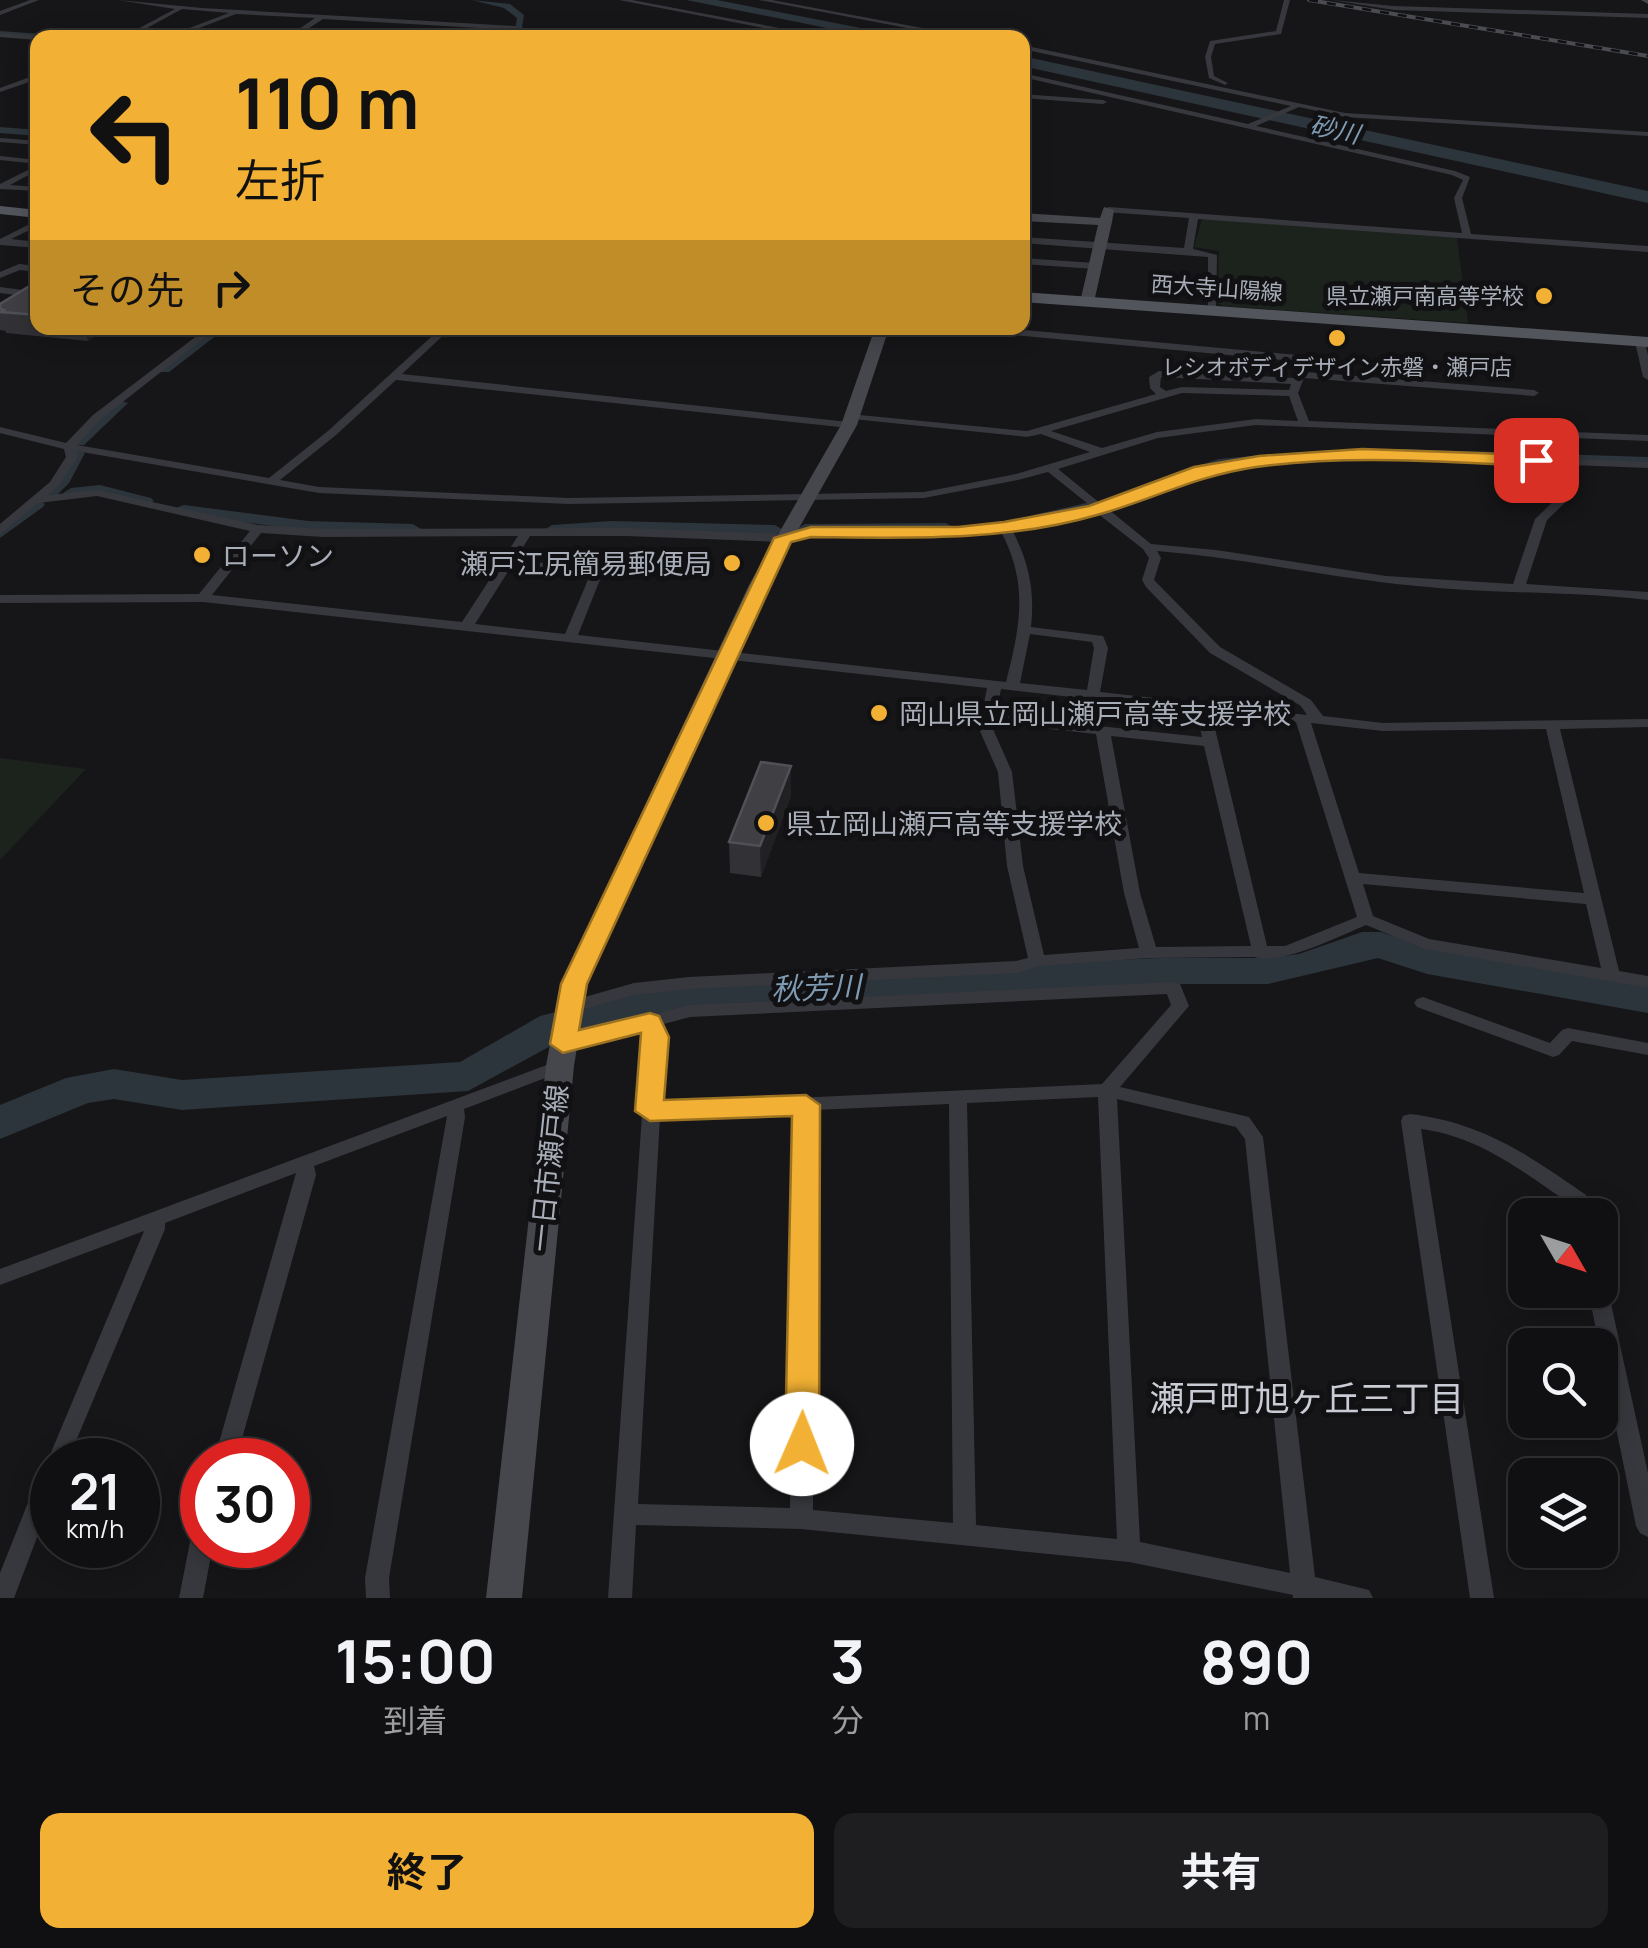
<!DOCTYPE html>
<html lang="ja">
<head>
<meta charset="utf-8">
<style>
  :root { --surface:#101012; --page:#1e1e20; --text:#f1f3f6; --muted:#9c9d9f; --line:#303032; --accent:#f2b134 }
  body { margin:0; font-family:Manrope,"Noto Sans JP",sans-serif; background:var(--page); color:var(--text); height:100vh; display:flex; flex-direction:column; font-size:38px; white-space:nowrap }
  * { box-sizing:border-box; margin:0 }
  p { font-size:32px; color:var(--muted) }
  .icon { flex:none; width:55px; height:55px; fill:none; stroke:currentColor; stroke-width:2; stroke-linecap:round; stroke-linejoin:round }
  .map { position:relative; height:1598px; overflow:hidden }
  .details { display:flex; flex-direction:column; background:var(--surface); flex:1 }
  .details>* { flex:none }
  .hud { position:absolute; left:30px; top:30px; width:1000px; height:305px; border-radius:20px; box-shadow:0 5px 25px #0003,0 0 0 2px var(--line); background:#f2b134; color:#111; overflow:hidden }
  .needle { width:65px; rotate:129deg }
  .fabs { position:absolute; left:1508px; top:1198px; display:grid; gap:20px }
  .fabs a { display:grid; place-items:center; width:110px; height:110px; border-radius:20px; background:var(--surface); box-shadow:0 5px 25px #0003,0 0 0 2px var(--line); font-size:50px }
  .speed { position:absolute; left:30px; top:1438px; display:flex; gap:20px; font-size:50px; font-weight:700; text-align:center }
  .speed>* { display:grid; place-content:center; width:130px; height:130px; border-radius:50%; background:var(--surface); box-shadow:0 5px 25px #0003,0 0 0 2px var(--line); line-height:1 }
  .speed small { font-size:25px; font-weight:400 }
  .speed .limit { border:15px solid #d22; background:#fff; color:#111 }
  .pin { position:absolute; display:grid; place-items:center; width:85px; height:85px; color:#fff; margin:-42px; border-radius:20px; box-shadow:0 5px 15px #0006 }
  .me { position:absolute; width:110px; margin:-55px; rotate:1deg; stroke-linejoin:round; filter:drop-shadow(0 0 8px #0008) }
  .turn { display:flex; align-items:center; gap:35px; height:210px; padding:0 40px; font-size:45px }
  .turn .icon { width:130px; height:130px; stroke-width:2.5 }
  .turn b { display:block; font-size:70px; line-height:85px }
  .then { display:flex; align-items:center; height:95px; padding:0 40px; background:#0003; gap:20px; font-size:38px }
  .eta { display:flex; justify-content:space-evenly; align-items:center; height:170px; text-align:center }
  .eta b { font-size:60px; font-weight:700; line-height:70px }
  .cta { display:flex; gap:20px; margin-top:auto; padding:20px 40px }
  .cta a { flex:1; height:115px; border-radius:20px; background:var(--accent); color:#111; font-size:40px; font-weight:700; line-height:115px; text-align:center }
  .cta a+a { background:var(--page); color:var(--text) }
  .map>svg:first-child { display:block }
  .green { fill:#1c231d }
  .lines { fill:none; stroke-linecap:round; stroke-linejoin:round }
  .canal { fill:#2c353c; fill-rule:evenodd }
  .river { fill:#2c353c; fill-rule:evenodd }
  .street { fill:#37383d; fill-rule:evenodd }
  .secondary { fill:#45474d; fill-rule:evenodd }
  .primary { fill:#53555c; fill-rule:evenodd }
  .rail-casing { stroke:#4a4c52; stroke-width:4 }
  .rail { stroke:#111113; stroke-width:2.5; stroke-dasharray:9; stroke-linecap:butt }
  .wall { fill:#323236 }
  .shaded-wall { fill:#212124 }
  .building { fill:#3f3f44; stroke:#4f5156; stroke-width:2.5 }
  .route { fill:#f2b134; stroke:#9d7322; stroke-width:2.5 }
  .poi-dot { fill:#f2b134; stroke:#111113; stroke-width:4 }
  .labels { text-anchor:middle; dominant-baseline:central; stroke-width:10; stroke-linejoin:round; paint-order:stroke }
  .far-street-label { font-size:22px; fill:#a8adb8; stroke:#111113 }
  .far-poi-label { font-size:22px; fill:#a8adb8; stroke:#111113; text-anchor:end }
  .far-water-label { font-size:25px; font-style:italic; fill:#7f9bb3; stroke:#111113 }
  .poi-label { font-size:28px; fill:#a8adb8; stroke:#111113; text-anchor:start }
  .street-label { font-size:28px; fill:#a8adb8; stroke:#111113 }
  .water-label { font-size:30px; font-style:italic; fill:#7f9bb3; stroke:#111113 }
  .near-neighbourhood-label { font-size:35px; fill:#c9ccd4; stroke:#111113 }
</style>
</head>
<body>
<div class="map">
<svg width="1648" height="1598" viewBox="0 0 1648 1598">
  <rect width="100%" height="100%" fill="#161618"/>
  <!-- green -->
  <path class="green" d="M1202,219l255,19 11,85 -244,-17 -7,-3 2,-52 -25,-4z
    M0,758l86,11 -86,91z"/>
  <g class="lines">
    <!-- canal -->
    <path class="canal" d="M472,0l38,4 14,11 -2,12 12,11h-10l-9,-8 2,-12 -13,-10z
      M0,31l55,4 4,3 -59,-1z
      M0,127l38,3v6l-38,-3z
      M212,328h14l-57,44h-10v-6z
      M116,400l12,3 -44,42h-10v-6z
      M78,449l7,4 -16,30 -17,17h-10v-6l16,-16 15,-28z
      M1400,449l248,8v8l-253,-9v-6z
      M1261,455l5,1v6l-46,5 -43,13 -8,-5 50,-16z
      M100,485l51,13 3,3 -8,5 -46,-11 -29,3 -8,-5 8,-5z
      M37,499l8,5 -2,3 -43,31v-13z
      M1095,501l6,2v6l-62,14 -8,-5 2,-3z
      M184,505l124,16 105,3 8,5 -8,5 -105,-3 -130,-18v-6z
      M612,521l163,4 8,5 -8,5 -163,-4 -60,4 -8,-5 8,-5z
      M946,523l8,5 -2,3 -147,3 -8,-5 8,-5z"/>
    <!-- river -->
    <path class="river" d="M686,0h31l195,38h-35z
      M1022,56l626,135v12l-626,-137z
      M1362,932h19l52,17 215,36v28l-221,-39 -49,-16 -110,26h-110l-419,19 -63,8 -109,26 -99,54 -286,19 -68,-11 -26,4 -88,36v-34l66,-27 48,-9 68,11 278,-18 80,-46 136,-33 63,-6 419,-19h110l31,-4z"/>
    <!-- street -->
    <path class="street" d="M30,0h9l-39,15v-4z
      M118,0l84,8 313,18 14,12h-7l-9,-8 -190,-11 -29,19h-8l29,-20 -79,-4 -63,24h-10l66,-25 -47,-4 -46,25 -28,4 24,-6 43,-23z
      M619,0h13l200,38h-16z
      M759,0h13l204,38h-16z
      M1284,0h6l-9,34 -66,10 -4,13 3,19 14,7 -3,2 -16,-7 -4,-21 5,-16 66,-10z
      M1331,0l63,6 254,8v4l-254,-8z
      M0,33l38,3 3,2h-3v2l-38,-3z
      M1022,45l323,68 303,19v4l-303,-19 -46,-10 -43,19 199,45 15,6 -8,21 9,36 177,12v6l-450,-33 -5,30 24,6 -1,55 -8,2v-55l-186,-14v-6l162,11 5,-30 -84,-6 -1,-2 4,-3 354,26 -8,-35 9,-18 -11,-5 -430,-98v-4l226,51 43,-18 -269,-57z
      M38,74v5l-38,13v-4z
      M1022,94l81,6 4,2 -4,2 -81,-6z
      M0,138l38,3v4l-38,-3z
      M0,156l38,4v4l-38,-4z
      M38,165v5l-28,15 28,2v4l-38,-2v-5z
      M38,220v6l-27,13 27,3v6l-38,-3v-6z
      M1022,258l73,5 4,3 -4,3 -73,-5z
      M19,264l19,2v6l-18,-2 -20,8v-6z
      M0,287l38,5v6l-38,-5z
      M207,328h10l-116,91 -24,26 192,33 59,-47 113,-103h10l-49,46 447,48 5,3 -5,3 -453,-48 -60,55 -56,45 39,7 250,11 355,-6 92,-18 74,-22 -49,-18 -14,3 -174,-18 -5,-3 1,-2 178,17 129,-37 -6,-6 -1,-11 10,-6 135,7 -1,-17 -281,-26 -105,-4 -5,-3 110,1 286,26 5,3 2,14 229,18 5,3 -5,3 -230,-18 -6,15 11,28 339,14v6l-392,-16 -98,13 -100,31 43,35 89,-34 69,-12 102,-7 287,11v6l-102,-4 20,21 5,12 -24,23 -21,64 122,8v8c-77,-9 -154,-6 -231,-14 -87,-8 -173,-28 -260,-35l4,7 -7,22 66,67 91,53 12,16 60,7 265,-4v8l-88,2 59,242 29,5v12l-223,-39 -59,-24c-29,12 -83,40 -112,32l-105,1 -111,8 -21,7 -328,16 -55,6 -64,18 -6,-2 -3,-4 3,-4 70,-20 55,-6 327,-16 12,-3 -21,-92 -9,-94 -19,-43 8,-41 -784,-86 -203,1v-8l199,-1 51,-63 -153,-35 -59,7 -38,31v-10l50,-42 16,-25 -2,-8 -64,-16v-6l66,16 27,-28zM1161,377l130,7 -2,6 -107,-3 -16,4 -6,-4zM1182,393l107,3 9,25 -42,-2 -99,13 -55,16 -51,-17zM76,451l243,42 250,11 355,-6 94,-18 30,-8 44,35 -87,17 -46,4h-148l-27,6 -158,-6 -303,1 -65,-4 -161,-35 -49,5 10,-9 20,-29zM1361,457l172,7 24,24 2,8 -24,23 -22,65 -127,-8 -170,-26 -65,-6 -43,-35 89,-34 62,-11zM1097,513l46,36 6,9 -7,22 4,7 64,66 91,53 6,9 -207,-23 8,-44 -5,-12 -72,-9c4,-36 -2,-65 -19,-97zM1001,532c28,52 19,95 5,150l-428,-47 25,-63 -2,-3 -86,-9 15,-24h96l158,6 27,-6h148zM261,533l62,4 195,-1 -56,86 -250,-27zM511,567l79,8 -25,59 -90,-10zM1030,634l62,8 2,6 -7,42 -67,-7zM1001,689l195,22 6,26 -206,-22zM1211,712l85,10 61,195 -72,29h-18zM994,723l102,11 28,159 15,55 -95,7 -21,-89 -11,-94 -19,-43zM1311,723l72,8 163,-2 38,164 -225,-20zM1111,736l93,10 47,200 -95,1 -16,-54zM1363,884l223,20 15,64 -172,-29 -56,-23z
      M874,328h13l-5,3z
      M1640,339l5,3 3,13v25l-5,-3 -8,-35z
      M1174,982l6,2 9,22 -69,81 129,30 14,20 52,440 54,13 4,8h-80v-3l-164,-33 -328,-33 -165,-4 -4,73h-24l34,-483 -2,-4 2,-4 5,-70 -3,-8 -81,21 -6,-2 -3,-4 3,-4 133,-35zM1167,994l4,11 -69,79 -441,20 4,-67 -5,-12 30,-8zM1098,1097l19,442 -141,-14 -9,-422zM1117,1099l119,28 9,12 45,434 -150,-31zM949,1104l4,419 -140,-13 2,-400zM797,1111l-7,397 -152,-4 22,-387z
      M1423,997l127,46 12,-13 6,-2 80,15v12l-76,-14 -13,14 -6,2 -136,-50 -3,-4 3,-4z
      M560,1060l6,2 3,4 -3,4 -102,39 1,8 -76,461 1,20h-24l-1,-20 82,-462 -133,50 2,9 -80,285h-22l82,-287 -131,50v6l-97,231h-16v38l-38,100h-14v-25l41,-103 6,-8 97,-231 -144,54v-16z
      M1410,1114c71,8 119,41 176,81l6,20h-20l-2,-11c-46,-32 -92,-68 -149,-75l73,469h-24l-69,-477 2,-5z
      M1600,1282l5,2 3,6 40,183v64l-8,-4 -4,-7 -48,-236h12z
      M202,1531v14h11l-10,53h-24l11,-56 4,-8z"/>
    <!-- secondary -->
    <path class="secondary" d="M1641,0h7v4z
      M1104,207l10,3 -2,12 -18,80 -7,4 -7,-4 18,-77 -76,-4v-8l78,5z
      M875,328h14l-32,97 -90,160 -180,399 -13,82 -52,532h-36l60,-532 15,-82 188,-399 92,-160z"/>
    <!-- primary -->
    <path class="primary" d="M0,206l38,4v8l-38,-4z
      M1022,292l626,45v10l-626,-45z"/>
    <defs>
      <path id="rail" d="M1309,0l339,56"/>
    </defs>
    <!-- rail casing -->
    <use href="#rail" class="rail-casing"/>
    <!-- rail -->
    <use href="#rail" class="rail"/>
  </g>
  <!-- wall -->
  <path class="wall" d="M38,281v47h70l-20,13 -82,-8v-2l-6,-1v-26z
    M791,766v30l-30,81 -31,-4 -1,-31z"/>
  <!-- shaded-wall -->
  <path class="shaded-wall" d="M84,328h24l-20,13z
    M791,766v30l-30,81 -1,-31z"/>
  <!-- building -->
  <path class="building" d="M38,281v34l-37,-3 3,-2 -4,-1v-5z
    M761,762l30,4 -31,80 -31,-4z"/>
  <!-- route -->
  <path class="route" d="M1362,449l174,6 9,5 -9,6c-93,-4 -187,-12 -280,1 -61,9 -102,32 -159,48 -93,27 -190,23 -286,22l-20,5 -204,442 -8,46 71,-17 9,3 10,21 -5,63 142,-5 14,10 -1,339 -5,10 -12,4 -12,-4 -5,-10 7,-328 -142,5 -15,-10 6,-78 -78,20 -13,-9 11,-60 213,-446 37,-11h147l46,-5 85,-16 105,-39 65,-11z"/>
  <!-- markers -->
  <g class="poi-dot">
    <circle cx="1544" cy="296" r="10"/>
    <circle cx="1337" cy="338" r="10"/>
    <circle cx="202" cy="555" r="10"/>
    <circle cx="732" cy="563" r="10"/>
    <circle cx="879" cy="713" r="10"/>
    <circle cx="766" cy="823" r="10"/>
  </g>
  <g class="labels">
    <!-- far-street labels -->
    <g class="far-street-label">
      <text transform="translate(1217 288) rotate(4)">西大寺山陽線</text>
    </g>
    <!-- far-poi labels -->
    <g class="far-poi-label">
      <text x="1524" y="296">県立瀬戸南高等学校</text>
      <text x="1337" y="367" text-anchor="middle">レシオボディデザイン赤磐・瀬戸店</text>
    </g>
    <!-- far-water labels -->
    <g class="far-water-label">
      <text transform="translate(1335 129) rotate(12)">砂川</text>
    </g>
    <!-- poi labels -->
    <g class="poi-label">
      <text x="222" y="555">ローソン</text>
      <text x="712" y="563" text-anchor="end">瀬戸江尻簡易郵便局</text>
      <text x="899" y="713">岡山県立岡山瀬戸高等支援学校</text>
      <text x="786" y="823">県立岡山瀬戸高等支援学校</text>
    </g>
    <!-- street labels -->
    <g class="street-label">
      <text transform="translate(548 1168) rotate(-84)">一日市瀬戸線</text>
    </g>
    <!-- water labels -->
    <g class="water-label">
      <text transform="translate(816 987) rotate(-2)">秋芳川</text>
    </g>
    <!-- near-neighbourhood labels -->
    <g class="near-neighbourhood-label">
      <text x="1307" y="1398">瀬戸町旭ヶ丘三丁目</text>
    </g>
  </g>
</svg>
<div class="fabs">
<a><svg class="needle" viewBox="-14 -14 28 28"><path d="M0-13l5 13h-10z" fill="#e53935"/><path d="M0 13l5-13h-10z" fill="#9c9d9f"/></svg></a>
<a><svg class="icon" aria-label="search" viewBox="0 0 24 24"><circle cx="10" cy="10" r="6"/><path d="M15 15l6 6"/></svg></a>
<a><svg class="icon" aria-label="layers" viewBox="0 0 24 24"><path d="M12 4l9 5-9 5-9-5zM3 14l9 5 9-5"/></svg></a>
</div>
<div class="speed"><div>21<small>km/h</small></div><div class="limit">30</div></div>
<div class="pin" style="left:1536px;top:460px;background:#d93025"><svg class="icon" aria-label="arrive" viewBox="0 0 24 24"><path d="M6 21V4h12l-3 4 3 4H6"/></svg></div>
<svg class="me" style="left:802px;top:1444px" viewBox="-20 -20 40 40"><circle r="19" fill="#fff"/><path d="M0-13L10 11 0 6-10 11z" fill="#f2b134"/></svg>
<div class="hud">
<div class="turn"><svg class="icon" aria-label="left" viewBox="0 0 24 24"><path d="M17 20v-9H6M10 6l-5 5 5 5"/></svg><div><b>110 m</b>左折</div></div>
<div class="then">その先<svg class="icon" aria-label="right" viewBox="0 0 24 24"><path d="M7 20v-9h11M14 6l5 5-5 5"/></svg></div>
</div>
</div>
<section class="details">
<div class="eta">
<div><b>15:00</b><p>到着</p></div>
<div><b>3</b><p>分</p></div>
<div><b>890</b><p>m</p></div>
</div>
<div class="cta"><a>終了</a><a>共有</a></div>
</section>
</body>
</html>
